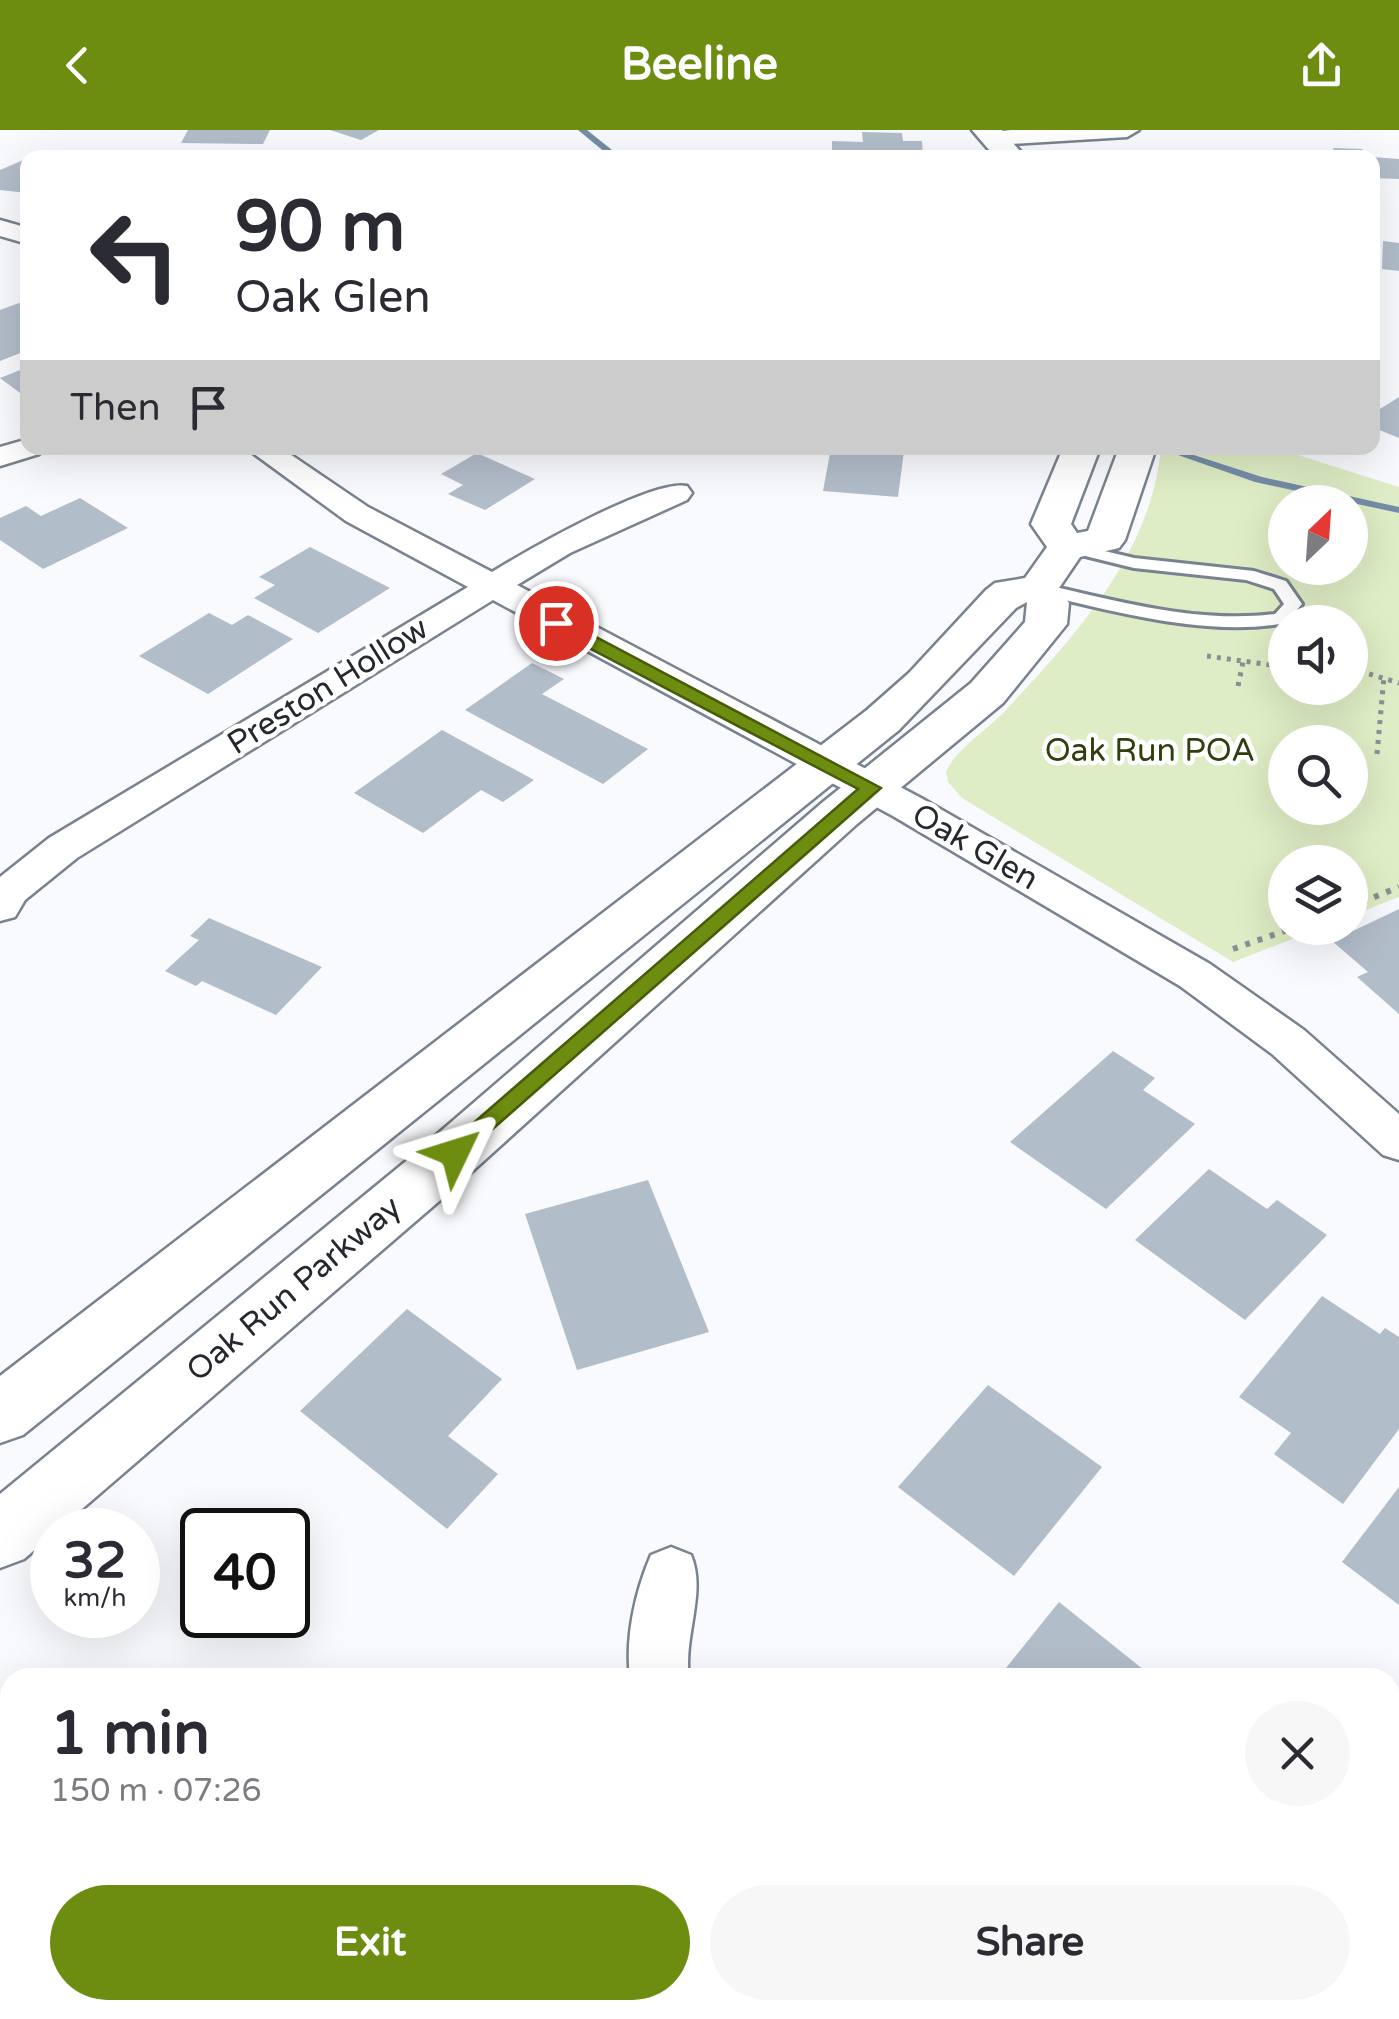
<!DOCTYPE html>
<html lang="en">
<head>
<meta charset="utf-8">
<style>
  :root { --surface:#fff; --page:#f7f7f7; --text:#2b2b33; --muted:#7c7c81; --accent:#6d8d10 }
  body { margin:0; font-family:"Varela Round",sans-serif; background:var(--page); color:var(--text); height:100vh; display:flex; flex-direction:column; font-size:38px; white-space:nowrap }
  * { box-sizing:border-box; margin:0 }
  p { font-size:32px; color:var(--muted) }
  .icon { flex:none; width:55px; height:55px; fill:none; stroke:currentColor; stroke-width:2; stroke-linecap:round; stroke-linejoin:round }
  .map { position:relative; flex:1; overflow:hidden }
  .sheet { position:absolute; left:0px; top:1538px; width:1400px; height:352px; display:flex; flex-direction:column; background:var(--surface); border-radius:30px 30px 0 0; box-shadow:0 10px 40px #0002 }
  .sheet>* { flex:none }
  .top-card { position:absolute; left:20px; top:20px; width:1360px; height:305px; border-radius:20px; box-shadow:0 10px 40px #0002; background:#fff; color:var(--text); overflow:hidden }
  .needle { width:65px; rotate:25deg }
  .controls { position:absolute; left:1268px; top:355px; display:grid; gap:20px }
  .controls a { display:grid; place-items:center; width:100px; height:100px; border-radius:50%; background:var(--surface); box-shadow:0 10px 40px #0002; font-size:50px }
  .speed { position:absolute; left:30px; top:1378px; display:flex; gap:20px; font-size:50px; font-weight:700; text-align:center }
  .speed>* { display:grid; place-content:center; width:130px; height:130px; border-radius:50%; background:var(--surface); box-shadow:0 10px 40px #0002; line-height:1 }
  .speed small { font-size:25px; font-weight:400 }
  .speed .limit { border:5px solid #111; border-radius:15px; background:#fff; color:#111 }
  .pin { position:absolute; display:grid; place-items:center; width:85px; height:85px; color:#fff; margin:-42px; border:5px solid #fff; border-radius:50%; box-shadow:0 2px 10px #0007 }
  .me { position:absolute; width:110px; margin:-55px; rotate:49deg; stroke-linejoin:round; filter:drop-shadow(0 0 8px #0008) }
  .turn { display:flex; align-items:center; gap:35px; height:210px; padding:0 50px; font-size:45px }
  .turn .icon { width:130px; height:130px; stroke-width:2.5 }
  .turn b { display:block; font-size:70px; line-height:85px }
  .then { display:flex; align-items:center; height:95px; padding:0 50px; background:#0003; gap:20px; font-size:38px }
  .round { display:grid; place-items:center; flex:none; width:105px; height:105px; border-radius:52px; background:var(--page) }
  .overview { display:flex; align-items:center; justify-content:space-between; height:170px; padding:0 50px }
  h1 { font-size:60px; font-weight:700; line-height:75px }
  .cta { display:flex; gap:20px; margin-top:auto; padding:20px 50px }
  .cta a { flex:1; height:115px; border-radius:60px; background:var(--accent); color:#fff; font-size:40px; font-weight:700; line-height:115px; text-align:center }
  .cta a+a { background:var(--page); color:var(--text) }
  header { display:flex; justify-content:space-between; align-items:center; height:130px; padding:0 50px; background:var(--accent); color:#fff; font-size:45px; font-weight:700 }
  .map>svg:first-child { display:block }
  .green { fill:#deedc5; fill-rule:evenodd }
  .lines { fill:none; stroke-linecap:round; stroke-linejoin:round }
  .stream { fill:#768ca7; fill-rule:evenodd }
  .building { fill:#b2bdca }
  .lane-casing { stroke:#79838f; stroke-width:6 }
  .street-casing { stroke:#79838f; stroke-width:5 }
  .secondary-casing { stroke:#79838f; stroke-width:5 }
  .path-far1 { stroke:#8c8f93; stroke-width:5; stroke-dasharray:4 6; stroke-linecap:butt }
  .path { stroke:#8c8f93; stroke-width:6; stroke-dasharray:5 8; stroke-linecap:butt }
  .lane { fill:#fff; fill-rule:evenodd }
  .street { fill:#fff; fill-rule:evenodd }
  .secondary { fill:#fff; fill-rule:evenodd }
  .route { fill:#6d8d10; stroke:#475c0a; stroke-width:2.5 }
  .labels { text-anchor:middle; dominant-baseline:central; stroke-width:9; stroke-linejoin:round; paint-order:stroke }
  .street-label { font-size:32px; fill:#25292e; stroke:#fff }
  .park-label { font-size:32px; fill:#313f0e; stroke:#fff }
</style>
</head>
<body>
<header><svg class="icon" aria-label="back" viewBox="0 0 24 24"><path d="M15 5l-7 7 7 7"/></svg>Beeline<svg class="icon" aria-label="share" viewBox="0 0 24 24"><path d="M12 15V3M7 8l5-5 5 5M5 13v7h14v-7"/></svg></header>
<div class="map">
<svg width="1399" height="1889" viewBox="0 0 1399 1889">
  <rect width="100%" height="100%" fill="#f8fafd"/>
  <!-- green -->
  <path class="green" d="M1161,318h115l123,39v410l-49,19v-54h-65v66h36l-88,34 -271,-164 -14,-16 -2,-10c9,-22 41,-42 58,-60 70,-75 147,-157 157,-264zM1285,372h65v66h-65zM1285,492h65v66h-65zM1285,612h65v66h-65z"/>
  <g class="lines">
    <!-- stream -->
    <path class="stream" d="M578,0h9l35,28h-10z
      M1158,318h14l90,29 137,30v6l-144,-31z"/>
  </g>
  <!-- building -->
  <path class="building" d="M188,0h82l-7,14 -82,-1z
    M330,0h49l-18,10z
    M862,2l40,1 1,8h19l1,14 -91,3v-17l31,1z
    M1333,18l29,1 3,9h-29z
    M1300,21l5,7h-95l-3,-6z
    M1372,27l27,2v20l-27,-1z
    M28,28v35l-28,-3v-20z
    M1383,111l16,2v28l-17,-2z
    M19,173l9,6v41l-28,11v-51z
    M28,237v32l-28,-21z
    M1399,267v41l-27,-11v-13z
    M831,318l73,3 -6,46 -75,-6z
    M477,323l58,26 -50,31 -37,-16 15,-9 -22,-11z
    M80,368l48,30 -85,41 -43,-29v-22l26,-12 15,10z
    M310,417l80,41 -72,45 -64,-35 21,-13 -16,-8z
    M209,483l23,12 16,-10 45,24 -85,55 -69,-38z
    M532,533l32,16 -22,15 106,55 -45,35 -138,-74z
    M442,600l92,50 -31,22 -22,-12 -58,43 -69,-40z
    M1399,779v105l-42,-37 11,-5 -36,-31z
    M209,788l113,49 -46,48 -74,-34 -6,5 -31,-15 34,-31 -9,-4z
    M1113,921l42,27 -12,12 52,34 -89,85 -96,-67z
    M1209,1039l58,40 10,-9 50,35 -82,85 -110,-80z
    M648,1050l61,152 -132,38 -52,-156z
    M1322,1166l58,38 5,-6 14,9v92l-56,75 -69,-50 17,-21 -52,-36z
    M407,1179l95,70 -54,57 50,38 -51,55 -147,-118z
    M988,1255l114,82 -88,109 -116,-89z
    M1399,1357v118l-57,-43z
    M1059,1472l95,76h-156z
    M1390,1764l9,7v118h-94l5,-9h80z
    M1153,1880h79l-5,9h-62z"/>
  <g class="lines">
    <defs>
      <path id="lane" d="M1067,412l67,16 120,13 32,10 16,23 -17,19c-76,15 -179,-13 -253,-31l-2,-4 8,-5c75,17 159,41 237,31l9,-10 -10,-15 -28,-9 -112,-12 -73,-18v-6z"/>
      <path id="street" d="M1011,0h128l-12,7 -133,8 -12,-7 4,-5z
        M0,90l28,8v16l-28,-8z
        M28,309v9h15l-4,6 -39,12v-19z
        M246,318h35l87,59 124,65c34,-21 161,-94 195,-86l5,7 -5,7 -117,53 -53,32 404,213 289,166 94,66 95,84v46l-16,-5 -111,-101 -92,-68 -287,-170 -400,-216 -416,258 -52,42 -10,17 -15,4v-44l49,-39 419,-251 -122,-66z
        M671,1417l20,8c16,38 -8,81 -2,123h-59c-5,-40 5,-86 21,-123z
        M849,1880h72l3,9h-72z"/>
      <path id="secondary" d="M972,0h30l24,28h-30z
        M1063,318h37l-29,76 6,9 11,-2 31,-83h37l-31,92 -6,8 -39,9 -21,31 10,15 -2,21 -64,79 -146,121 -412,372 -421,363 -24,9v-74l405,-332 418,-360 148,-119 54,-61 2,-20 -11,6 -117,122 -876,705 -23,8v-67l867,-666 42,-37 77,-83 9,-7 30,-5 22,-31 -16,-23z"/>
    </defs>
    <!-- lane casing -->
    <use href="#lane" class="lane-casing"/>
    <!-- street casing -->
    <use href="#street" class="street-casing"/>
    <!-- secondary casing -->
    <use href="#secondary" class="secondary-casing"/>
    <!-- path-far1 -->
    <path class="path-far1" d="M1207,526l78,11
      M1350,538l49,15
      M1238,556l5,-24
      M1377,624l7,-77"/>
    <!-- path -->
    <path class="path" d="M1350,777l49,-20
      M1233,819l60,-21"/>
    <!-- lane -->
    <use href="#lane" class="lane"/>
    <!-- street -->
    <use href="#street" class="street"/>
    <!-- secondary -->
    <use href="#secondary" class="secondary"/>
  </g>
  <!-- route -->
  <path class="route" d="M549,489h13l319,169 -426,374 -8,-3v-13l411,-357 -309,-162z"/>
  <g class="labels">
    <!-- street labels -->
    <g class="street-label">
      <text transform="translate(328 556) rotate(-32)">Preston Hollow</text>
      <text transform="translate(975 717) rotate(30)">Oak Glen</text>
      <text transform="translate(294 1159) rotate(-40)">Oak Run Parkway</text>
    </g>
    <!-- park labels -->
    <g class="park-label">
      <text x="1150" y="621">Oak Run POA</text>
    </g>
  </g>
</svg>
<div class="controls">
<a><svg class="needle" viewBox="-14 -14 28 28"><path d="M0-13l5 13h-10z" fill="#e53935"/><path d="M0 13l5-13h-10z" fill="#7c7c81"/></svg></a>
<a><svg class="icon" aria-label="sound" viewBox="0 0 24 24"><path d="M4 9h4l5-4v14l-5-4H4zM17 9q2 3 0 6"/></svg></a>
<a><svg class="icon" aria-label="search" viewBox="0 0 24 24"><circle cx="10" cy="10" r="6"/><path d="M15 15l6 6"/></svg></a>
<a><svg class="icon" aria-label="layers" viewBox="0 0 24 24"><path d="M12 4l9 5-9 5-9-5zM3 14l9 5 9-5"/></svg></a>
</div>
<div class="speed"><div>32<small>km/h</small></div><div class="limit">40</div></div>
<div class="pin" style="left:556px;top:493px;background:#d93025"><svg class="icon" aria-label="arrive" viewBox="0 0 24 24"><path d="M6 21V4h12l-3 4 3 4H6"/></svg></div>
<svg class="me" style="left:455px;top:1023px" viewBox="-20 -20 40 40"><path d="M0-17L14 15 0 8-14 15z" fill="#6d8d10" stroke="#fff" stroke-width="4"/></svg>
<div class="top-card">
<div class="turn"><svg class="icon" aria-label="left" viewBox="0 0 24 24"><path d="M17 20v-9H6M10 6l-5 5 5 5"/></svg><div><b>90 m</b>Oak Glen</div></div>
<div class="then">Then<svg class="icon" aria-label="arrive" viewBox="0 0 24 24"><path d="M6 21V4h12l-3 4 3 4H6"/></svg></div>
</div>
<section class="sheet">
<div class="overview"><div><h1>1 min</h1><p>150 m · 07:26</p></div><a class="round"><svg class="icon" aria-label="close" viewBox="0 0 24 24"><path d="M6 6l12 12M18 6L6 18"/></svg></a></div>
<div class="cta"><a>Exit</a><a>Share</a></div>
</section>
</div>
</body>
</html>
